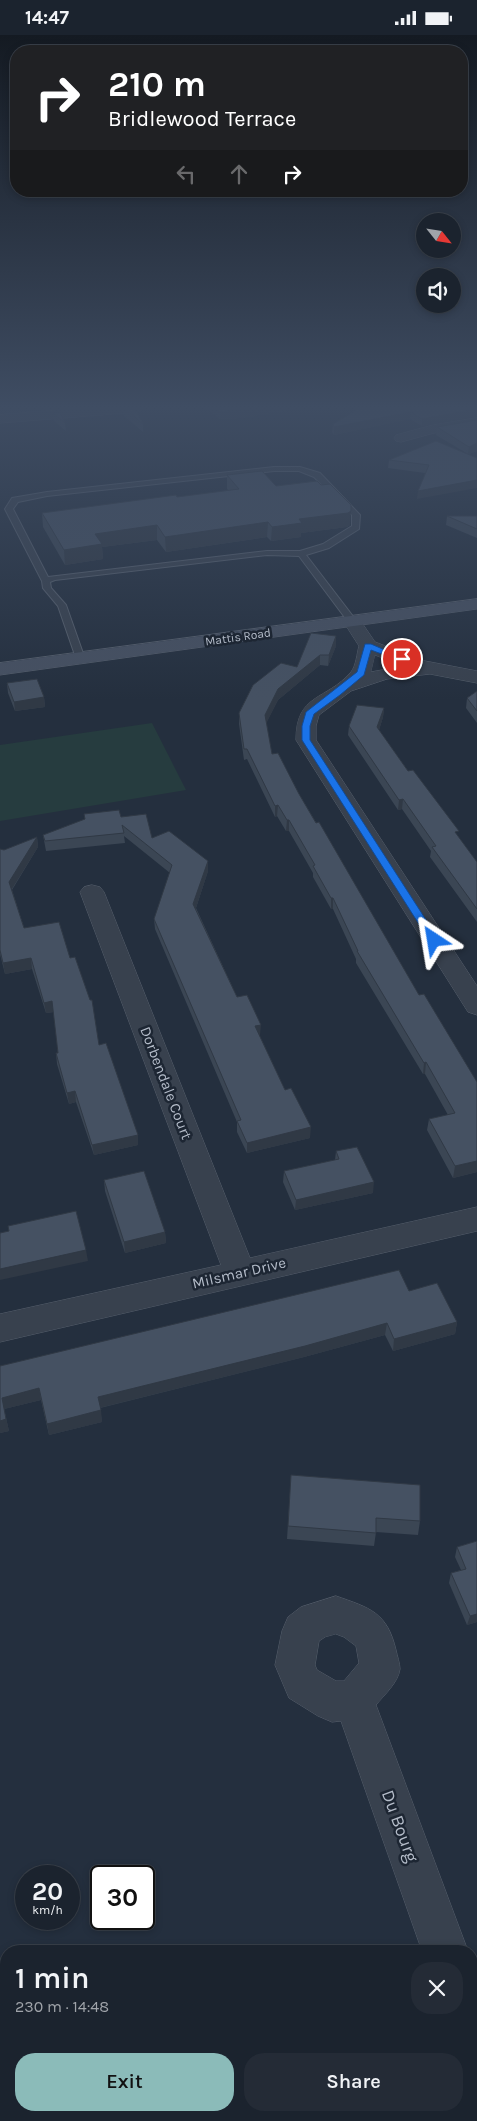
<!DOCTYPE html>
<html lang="en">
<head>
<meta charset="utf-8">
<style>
  :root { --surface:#1b232e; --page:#242b36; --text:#f1f3f6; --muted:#a0a4aa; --line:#39404a; --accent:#8bbbb9 }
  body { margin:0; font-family:Karla,sans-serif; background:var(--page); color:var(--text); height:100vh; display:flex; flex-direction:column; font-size:19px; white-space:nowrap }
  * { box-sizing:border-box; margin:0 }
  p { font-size:16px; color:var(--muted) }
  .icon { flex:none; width:28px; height:28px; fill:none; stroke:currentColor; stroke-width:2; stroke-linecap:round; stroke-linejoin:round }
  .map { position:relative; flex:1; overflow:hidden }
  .details { position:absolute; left:0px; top:1910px; width:478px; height:176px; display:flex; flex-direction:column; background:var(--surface); border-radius:20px 20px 0 0; box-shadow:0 2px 8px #0003,0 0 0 1px var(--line) }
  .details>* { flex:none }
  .banner { position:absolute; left:10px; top:10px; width:458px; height:152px; border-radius:20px; box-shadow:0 2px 8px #0003,0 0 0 1px var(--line); background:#202124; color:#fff; overflow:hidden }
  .needle { width:32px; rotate:120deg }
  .tools { position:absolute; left:416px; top:178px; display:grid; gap:10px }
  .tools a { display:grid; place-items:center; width:45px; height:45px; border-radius:50%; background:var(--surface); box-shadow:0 2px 8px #0003,0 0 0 1px var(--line); font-size:25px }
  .speed { position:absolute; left:15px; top:1830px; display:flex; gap:10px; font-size:25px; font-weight:700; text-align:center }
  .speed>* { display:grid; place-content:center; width:65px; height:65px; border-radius:50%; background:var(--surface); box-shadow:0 2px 8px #0003,0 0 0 1px var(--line); line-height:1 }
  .speed small { font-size:12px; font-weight:400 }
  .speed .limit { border:2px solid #111; border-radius:8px; background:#fff; color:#111 }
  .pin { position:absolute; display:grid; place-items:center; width:42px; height:42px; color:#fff; margin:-21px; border:2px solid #fff; border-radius:50%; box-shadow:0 1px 5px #0007 }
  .me { position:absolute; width:55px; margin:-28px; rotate:327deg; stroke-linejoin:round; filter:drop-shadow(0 0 4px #0008) }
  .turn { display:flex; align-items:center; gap:18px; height:105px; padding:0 15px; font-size:22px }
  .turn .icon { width:65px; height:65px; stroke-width:2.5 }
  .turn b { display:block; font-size:35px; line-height:42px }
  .lanes { display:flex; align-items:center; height:48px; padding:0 15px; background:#0003; justify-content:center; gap:25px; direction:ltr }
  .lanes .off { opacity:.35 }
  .round { display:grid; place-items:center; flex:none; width:52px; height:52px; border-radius:20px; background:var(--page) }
  .summary { display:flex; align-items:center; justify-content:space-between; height:85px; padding:0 15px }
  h1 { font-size:30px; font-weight:600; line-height:38px }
  .primary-button { display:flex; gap:10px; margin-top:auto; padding:10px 15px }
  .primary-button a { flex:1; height:58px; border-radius:20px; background:var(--accent); color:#111; font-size:20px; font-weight:600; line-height:58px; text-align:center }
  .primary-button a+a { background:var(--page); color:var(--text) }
  .status { display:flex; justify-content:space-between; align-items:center; height:35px; padding:0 25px; background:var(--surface); direction:ltr }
  .status svg { height:14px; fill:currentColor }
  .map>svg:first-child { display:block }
  .green { fill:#263c3f }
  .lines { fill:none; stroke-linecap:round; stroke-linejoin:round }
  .service-casing { stroke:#565f6c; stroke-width:2 }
  .minor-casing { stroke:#565f6c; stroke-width:1 }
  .secondary-casing { stroke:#565f6c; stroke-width:1 }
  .service { fill:#38414e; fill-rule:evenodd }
  .minor { fill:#38414e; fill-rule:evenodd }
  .secondary { fill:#465061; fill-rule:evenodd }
  .wall { fill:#3b4654 }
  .shaded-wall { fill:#303945 }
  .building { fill:#455162; stroke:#303945 }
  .route { fill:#1a73e8; stroke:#114b97 }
  .labels { text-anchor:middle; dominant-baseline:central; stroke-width:5; stroke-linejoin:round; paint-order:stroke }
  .far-street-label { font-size:12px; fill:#b4bcc9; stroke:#1d2633 }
  .street-label { font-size:15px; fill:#b4bcc9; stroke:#1d2633 }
  .near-street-label { font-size:18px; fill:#b4bcc9; stroke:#1d2633 }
</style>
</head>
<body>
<div class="status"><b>14:47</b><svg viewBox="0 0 49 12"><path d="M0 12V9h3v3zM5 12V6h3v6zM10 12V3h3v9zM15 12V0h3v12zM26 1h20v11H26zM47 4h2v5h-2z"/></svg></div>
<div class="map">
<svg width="477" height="2086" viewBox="0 0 477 2086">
  <rect width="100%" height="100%" fill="#242f3e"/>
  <!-- green -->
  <path class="green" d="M152,688l34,67 -186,31v-76z"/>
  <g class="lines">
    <defs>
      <path id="service" d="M274,432h26l20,6 40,42 -1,14 -30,19 -23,7 49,64v4h-6l-50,-67 -32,-1 -212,25 -5,2 1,6 15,17 19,54 -2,2h-6l-19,-55 -15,-18 -1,-7 -37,-72 7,-11 35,-6zM274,436h25l15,6 38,38v11l-29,18 -23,7h-33l-219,26 -35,-68 5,-7 29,-6z"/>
      <path id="minor" d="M82,373h62l-6,4 -138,11v-8z
        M477,383v8l-43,7 -33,9 -5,-1 -2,-3 2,-3 37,-10z
        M352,581l6,1 17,25 50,19 52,10v12l-47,-9 -43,5 -36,12 -32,24 -3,11v14l161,246v29l-9,-3 -172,-272c0,-47 30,-39 55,-68 5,-6 6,-19 8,-26l-16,-25 3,-4zM375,620l28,11 -32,6z
        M92,850l8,2 4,5 146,366 227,-51v24l-477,111v-28l221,-49 -141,-373 4,-5z
        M336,1561c34,12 51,16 60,54 1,5 4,14 4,19 -2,14 -16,26 -24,36l92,246h-46l-81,-230 -9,1 -14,-6 -29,-18 -14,-33 7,-34 6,-14 13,-10zM336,1599l8,3 12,9 3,17 -15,18h-8l-19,-11 -2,-5 4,-24 6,-4z
        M0,1963l6,1v48l-6,-1z
        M471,1965l6,3v96l-6,-1z"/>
      <path id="secondary" d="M477,564v10l-477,66v-12z"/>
    </defs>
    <!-- service casing -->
    <use href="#service" class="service-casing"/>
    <!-- minor casing -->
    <use href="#minor" class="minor-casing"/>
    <!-- secondary casing -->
    <use href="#secondary" class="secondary-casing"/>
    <!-- service -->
    <use href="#service" class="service"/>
    <!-- minor -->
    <use href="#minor" class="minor"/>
    <!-- secondary -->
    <use href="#secondary" class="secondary"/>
  </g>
  <!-- wall -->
  <path class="wall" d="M123,373h12l8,16v8l-20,-17z
    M206,373h95l-59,10 -22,1z
    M360,373h117v8l-55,10 -12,-7 -76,16 -2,-3 1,-8z
    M53,378l12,10 1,8 -12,-10z
    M477,385v31l-8,3 -52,45 8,-26 -37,-5 1,-8 79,-6 -32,-19 1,-8z
    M227,440l49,11 74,39 -3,2 -46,6v4l-30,4 -4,-4 -101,15 -9,-12 -55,7 1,12 -38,6 -22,-38 -1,-14 187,-22 -2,-2z
    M447,481h30v22l-31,-13z
    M336,611l-8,20 -8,-1 -42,35 -12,23 6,31 27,40 120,201 58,87v90l-24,6 -26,-48 2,-11 19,-4 -23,-41h-2l-67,-111v-4l-23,-50h-2l-18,-32v-4l-24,-42h-3l-9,-15 -2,1 -28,-58 -3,1 -5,-36v-11l58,-46z
    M7,648l37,14 1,10 -30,4 -7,-18z
    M477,656v32l-11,-15 1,-10z
    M384,673l-1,9 -4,13 29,41 69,91v60l-47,-65 1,-6 -29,-42 -4,1 -50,-75 1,-9z
    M121,782l31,21 56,23v10l-12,37 41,89 23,38 -1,1 26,54 25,48 -63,15 -10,-21v-10l-82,-193 -1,-10 16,-46 -46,-37 1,7 -79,8 -3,-16z
    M37,802l1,10 -26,43 12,38 46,30 29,87 39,90v10l-44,10 -18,-53 -7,2 -12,-40 -1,-11h2l-4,-41 -8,1 -14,-44 -27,5 -5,-20v-105l4,1z
    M336,1116l37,42 -78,17 -12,-28 1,-11 51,-11z
    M104,1145l61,52 1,11 -41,10 -20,-62z
    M409,1256l48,31 -2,12 -62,17 -8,-16 -81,22 -204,51 2,14 -53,13 -8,-35 -37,9 5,22 -9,2v-67z
    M291,1440l129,46 -2,14 -42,-3 -2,14 -87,-7z
    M477,1506v81l-10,3 -18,-42 2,-10 10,-3 -6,-13 2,-10z"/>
  <!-- shaded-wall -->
  <path class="shaded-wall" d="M41,373h14l-14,2z
    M254,373h47l-59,10 -22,1v-7z
    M477,374v7l-55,10v-7z
    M411,377l-1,7 -76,16v-8z
    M477,408v8l-9,3 1,-7z
    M477,445v8l-60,11 1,-8z
    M351,476l-1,14 -3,2 -46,6v4l-30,4 1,-14 27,-8z
    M268,487l-1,15 -101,15 -1,-15z
    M157,490v15l-55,7 1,12 -38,6 -1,-15 31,-16z
    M336,601v10l-8,20 1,-11z
    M320,620v10l-42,35 -13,26v-11l13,-26z
    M44,662l1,10 -30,4 -1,-9z
    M384,673l-1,9 -6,20v-10z
    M403,764l-1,10 -4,1 1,-10z
    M278,770l-1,11 -2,1v-11z
    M287,785h2v11h-3z
    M37,802l1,10 -28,45 -1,-10z
    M208,826v10l-14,43 -1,-10z
    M331,863h2v11h-2z
    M31,923l1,11 -27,5 -2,-11z
    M52,966l2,11 -8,1 -2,-10z
    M261,990l-1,10 -6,2 1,-11z
    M426,1027l-1,12h-2l1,-11z
    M75,1056l1,11 -7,2 -2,-11z
    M311,1092l-1,11 -63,15v-10z
    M138,1100v10l-44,10 -2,-10z
    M477,1126v11l-24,6 2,-12z
    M374,1147l-1,11 -78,17 1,-10z
    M165,1197l1,11 -41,10 -1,-11z
    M86,1215l2,11 -88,19v-11z
    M457,1287l-2,12 -62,17 1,-12z
    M387,1288l-2,12 -81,22 -205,51 -1,-11z
    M39,1353l2,12 -37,9 5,22 -9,2v-12l2,-23z
    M101,1375l1,12 -53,13 -2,-11z
    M477,1579v8l-10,3 3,-9z"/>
  <!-- building -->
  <path class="building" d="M124,373h11l8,16z
    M215,373h39l-34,4z
    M360,373h117v1l-55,10 -11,-7 -77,15 -1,-3z
    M60,377l5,11 -12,-10z
    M477,385v23l-8,4 -32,-20z
    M436,406l41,17v22l-59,11 11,-26 -40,-5z
    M262,436l14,15 41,-5 4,4 9,-1 21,21v6l-3,2 -49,6 3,4 -30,4 -4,-5 -103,15 -8,-12 -62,9 7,10 -38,6 -22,-37 134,-18 1,2 62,-8 -12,-14z
    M447,481h30v13z
    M311,598l25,3 -7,19h-9l-42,34 -13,26 7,39 6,-1 21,41 17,29 3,-1 100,173 5,-1 53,88v79l-22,5 -26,-47 26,-6 -29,-51 -2,1 -67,-112h1l-25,-53h-2l-18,-32 2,-1 -26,-45h-2l-9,-15 -3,1 -28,-57h-3l-5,-36 14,-28 28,-22 16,4z
    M37,644l7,18 -30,5 -7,-19z
    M477,656v20l-10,-13z
    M357,670l27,3 -7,19 31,44 5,-1 46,61 -4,1 22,30v47l-45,-62 4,-1 -33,-47 -4,1 -50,-74z
    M119,775l2,7 25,-3 6,24 17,-7 39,30 -15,43 44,93 10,-2 14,30 -6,1 30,64 6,-2 20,39 -64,16 -10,-22 4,-1 -87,-201 18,-54 -50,-40 2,8 -79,8 -2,-6 42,-16 -1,-5z
    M37,802l-28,45 15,46 35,-6 11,36 5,-1 15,43h2l7,45 7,-2 32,92 -46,10 -17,-54 -8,2 -11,-40h2l-6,-52 -8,2 -13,-45 -28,5 -3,-13v-101l4,1z
    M357,1112l17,35 -78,18 -12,-29 55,-12 -3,-8z
    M144,1136l21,61 -41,10 -20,-62z
    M76,1176l10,39 -86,19v-36l9,-2 -1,-5z
    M399,1235l10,21 28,-8 20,39 -63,17 -7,-16 -82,23 -207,51 3,13 -54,14 -8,-36 -37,10 4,21 -6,2v-55z
    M291,1440l129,10v36l-44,-3v15l-88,-7z
    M477,1506v73l-7,2 -19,-43 15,-4 -9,-22z"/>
  <!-- sky -->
  <linearGradient id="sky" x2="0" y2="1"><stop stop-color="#141a22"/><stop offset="0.56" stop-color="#3f4d63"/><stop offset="1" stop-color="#3f4d63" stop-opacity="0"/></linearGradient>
  <rect width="477" height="665" fill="url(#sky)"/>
  <!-- route -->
  <path class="route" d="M365,609h6l35,15 -6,2 -29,-11 -7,25 -24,20 -26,19 -4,12v14l129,200 -5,3 -5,-3 -127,-200v-14l4,-14 51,-40z"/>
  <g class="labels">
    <!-- far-street labels -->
    <g class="far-street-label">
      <text transform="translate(238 602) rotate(-8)">Mattis Road</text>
    </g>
    <!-- street labels -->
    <g class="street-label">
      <text transform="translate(166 1048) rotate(69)">Dorbendale Court</text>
      <text transform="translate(239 1238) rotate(-13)">Milsmar Drive</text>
    </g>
    <!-- near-street labels -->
    <g class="near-street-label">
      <text transform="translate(400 1791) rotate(70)">Du Bourg</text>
    </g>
  </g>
</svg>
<div class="tools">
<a><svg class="needle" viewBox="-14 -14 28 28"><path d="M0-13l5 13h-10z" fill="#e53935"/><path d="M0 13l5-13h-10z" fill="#a0a4aa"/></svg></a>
<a><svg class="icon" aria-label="sound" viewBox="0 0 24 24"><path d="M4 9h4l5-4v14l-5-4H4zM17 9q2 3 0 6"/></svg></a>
</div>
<div class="speed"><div>20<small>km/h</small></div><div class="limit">30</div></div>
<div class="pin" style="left:402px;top:624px;background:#d93025"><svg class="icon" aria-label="arrive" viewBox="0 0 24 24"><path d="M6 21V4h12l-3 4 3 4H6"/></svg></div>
<svg class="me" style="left:434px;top:905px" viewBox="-20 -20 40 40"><path d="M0-17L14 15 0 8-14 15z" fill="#1a73e8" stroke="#fff" stroke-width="4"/></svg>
<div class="banner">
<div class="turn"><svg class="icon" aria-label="right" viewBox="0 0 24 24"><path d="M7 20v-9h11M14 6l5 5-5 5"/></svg><div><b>210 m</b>Bridlewood Terrace</div></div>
<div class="lanes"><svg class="icon off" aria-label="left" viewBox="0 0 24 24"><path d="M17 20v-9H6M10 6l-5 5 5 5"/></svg><svg class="icon off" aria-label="ahead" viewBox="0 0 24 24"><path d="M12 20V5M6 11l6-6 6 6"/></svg><svg class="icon" aria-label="right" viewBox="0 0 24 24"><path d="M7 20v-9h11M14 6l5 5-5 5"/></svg></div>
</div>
<section class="details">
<div class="summary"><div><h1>1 min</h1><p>230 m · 14:48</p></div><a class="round"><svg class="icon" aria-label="close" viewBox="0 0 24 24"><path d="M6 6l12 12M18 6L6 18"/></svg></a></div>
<div class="primary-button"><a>Exit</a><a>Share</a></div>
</section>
</div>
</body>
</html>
